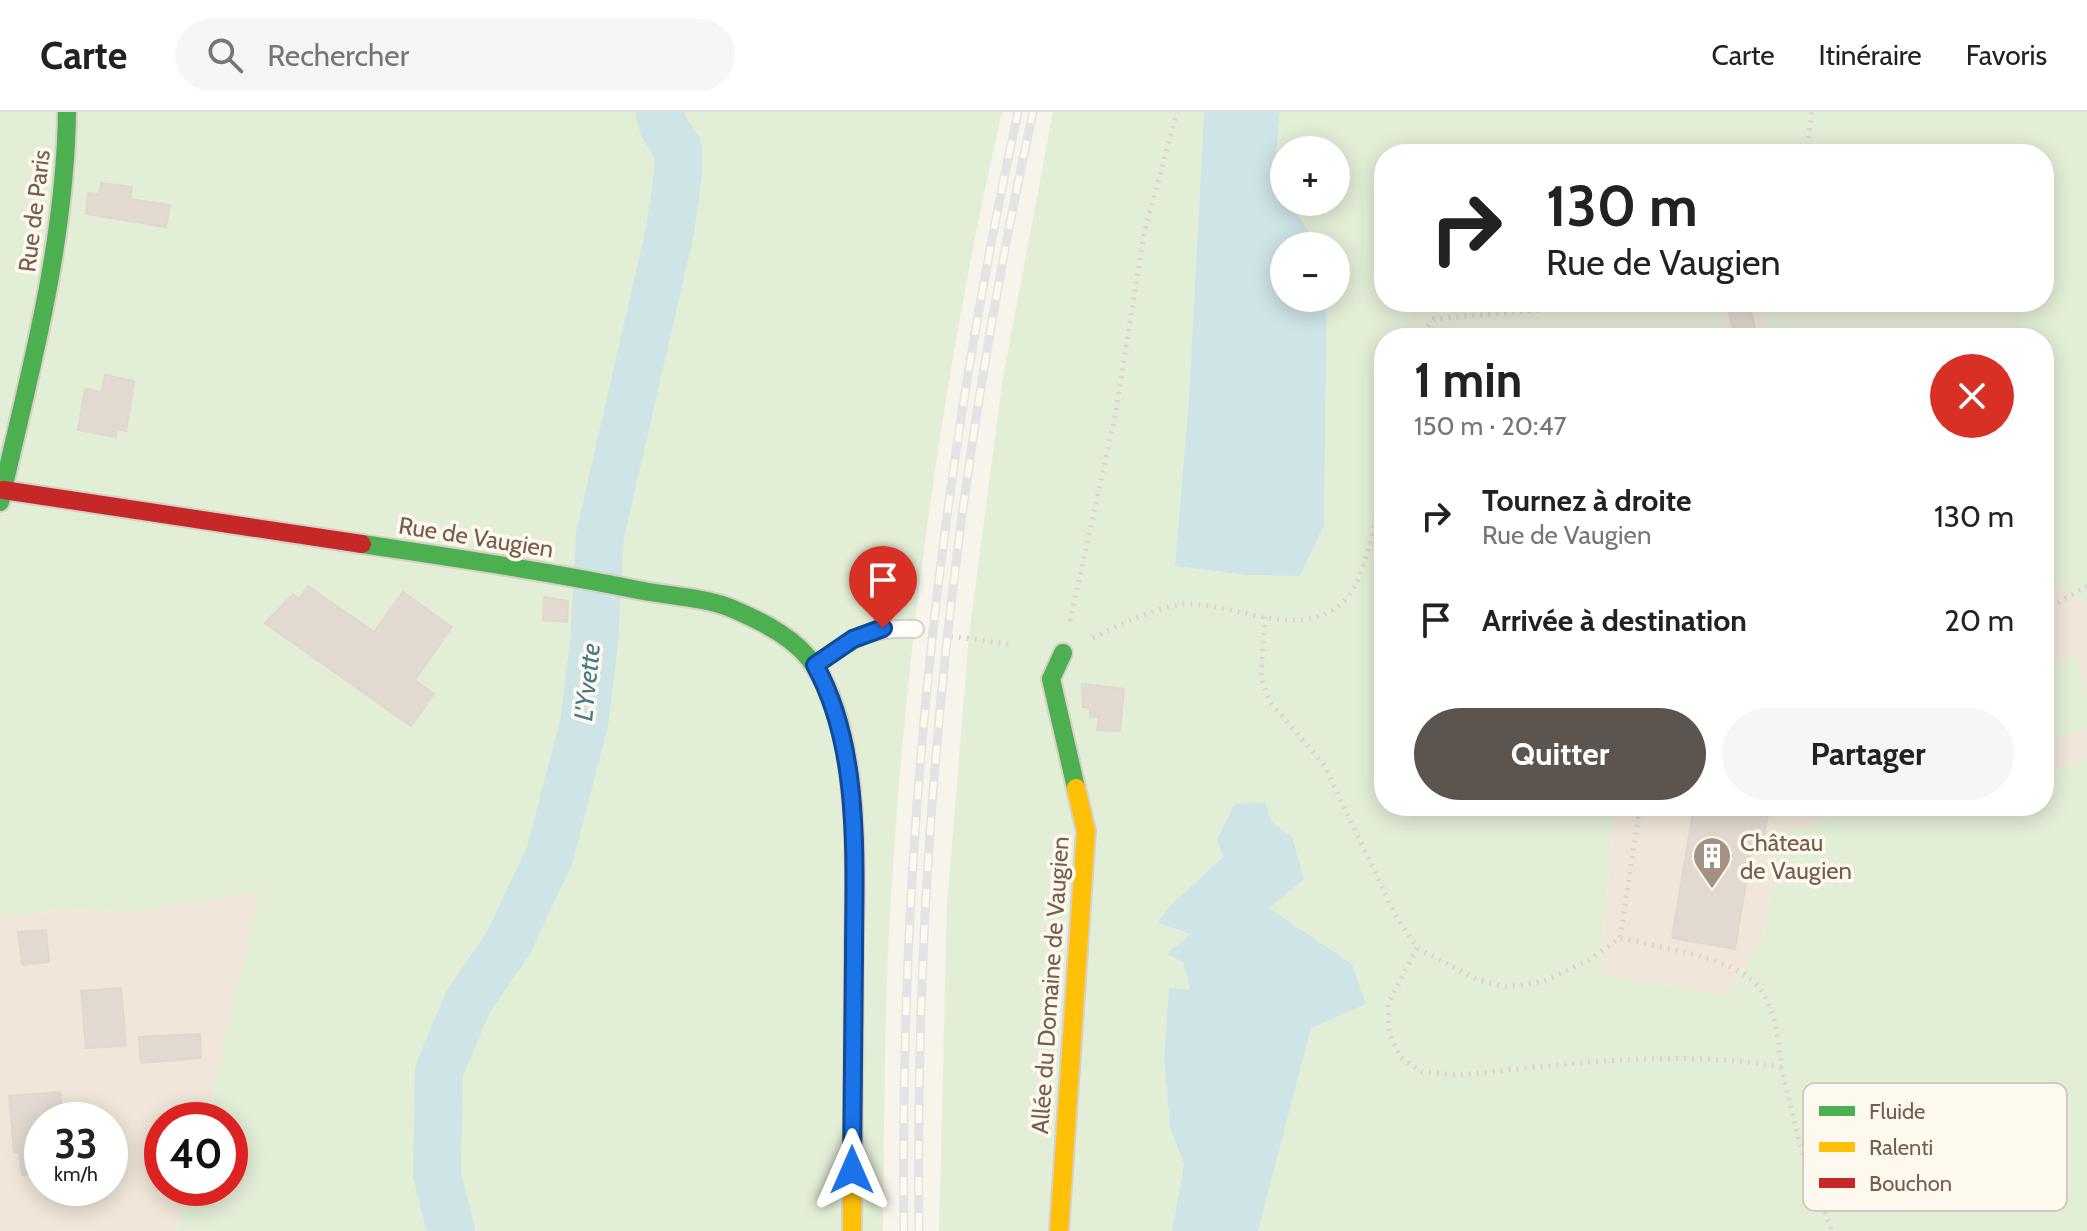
<!DOCTYPE html>
<html lang="fr">
<head>
<meta charset="utf-8">
<style>
  :root { --surface:#fff; --page:#f6f6f6; --text:#222; --muted:#767676; --line:#e0e0e0; --accent:#5c544e }
  body { margin:0; font-family:Cabin,sans-serif; background:var(--page); color:var(--text); height:100vh; display:flex; flex-direction:column; font-size:30px; white-space:nowrap }
  * { box-sizing:border-box; margin:0 }
  p { font-size:26px; color:var(--muted) }
  .icon { flex:none; width:44px; height:44px; fill:none; stroke:currentColor; stroke-width:2; stroke-linecap:round; stroke-linejoin:round }
  .map { position:relative; flex:1; overflow:hidden }
  .side { position:absolute; left:1374px; top:216px; width:680px; height:488px; display:flex; flex-direction:column; background:var(--surface); border-radius:32px; box-shadow:0 4px 20px #0003 }
  .side>* { flex:none }
  .banner { position:absolute; left:1374px; top:32px; width:680px; height:168px; border-radius:32px; box-shadow:0 4px 20px #0003; background:#fff; color:var(--text); overflow:hidden }
  .controls { position:absolute; left:1270px; top:24px; display:grid; gap:16px }
  .controls a { display:grid; place-items:center; width:80px; height:80px; border-radius:50%; background:var(--surface); box-shadow:0 4px 20px #0003; font-size:40px }
  .speed { position:absolute; left:24px; top:990px; display:flex; gap:16px; font-size:40px; font-weight:700; text-align:center }
  .speed>* { display:grid; place-content:center; width:104px; height:104px; border-radius:50%; background:var(--surface); box-shadow:0 4px 20px #0003; line-height:1 }
  .speed small { font-size:20px; font-weight:400 }
  .speed .limit { border:12px solid #d22; background:#fff; color:#111 }
  .pin { position:absolute; display:grid; place-items:center; width:68px; height:68px; color:#fff; margin:-82px -34px; border-radius:50% 50% 50% 0; rotate:-45deg; box-shadow:0 0 8px #0007 }
  .pin .icon { rotate:45deg }
  .me { position:absolute; width:88px; margin:-44px; rotate:0deg; stroke-linejoin:round; filter:drop-shadow(0 0 6px #0008) }
  .turn { display:flex; align-items:center; gap:28px; height:168px; padding:0 40px; font-size:36px }
  .turn .icon { width:104px; height:104px; stroke-width:2.5 }
  .turn b { display:block; font-size:56px; line-height:68px }
  .round { display:grid; place-items:center; flex:none; width:84px; height:84px; border-radius:42px; background:var(--page) }
  .head { display:flex; align-items:center; justify-content:space-between; height:136px; padding:0 40px }
  h1 { font-size:48px; font-weight:700; line-height:60px }
  .action { display:flex; gap:16px; margin-top:auto; padding:16px 40px }
  .action a { flex:1; height:92px; border-radius:48px; background:var(--accent); color:#fff; font-size:32px; font-weight:700; line-height:92px; text-align:center }
  .action a+a { background:var(--page); color:var(--text) }
  ul { padding:0; list-style:none }
  li { display:flex; align-items:center; gap:24px; height:104px; padding:0 40px }
  li div { flex:1 }
  li b { display:block; font-size:30px }
  li em { font-style:normal }
  header { display:flex; align-items:center; gap:48px; box-sizing:border-box; height:112px; padding:0 40px; background:var(--surface); border-bottom:2px solid var(--line) }
  header strong { font-size:38px }
  nav { display:flex; gap:44px; margin-inline-start:auto; font-size:28px }
  .search { width:560px; height:72px; background:var(--page); display:flex; align-items:center; gap:20px; box-sizing:border-box; padding:0 28px; border-radius:44px; color:var(--muted); font-size:30px }
  .map>svg:first-child { display:block }
  .residential { fill:#f0e7da; fill-rule:evenodd }
  .green { fill:#e3eed7 }
  .water { fill:#cee4e7 }
  .lines { fill:none; stroke-linecap:round; stroke-linejoin:round }
  .river { stroke:#cee4e7; stroke-width:48 }
  .building { fill:#e2dad1; stroke:#e0d7ce; stroke-width:2 }
  .lane-casing { stroke:#d7d1ca; stroke-width:20 }
  .fast-casing { stroke:#d7d0c8; stroke-width:22 }
  .slow-casing { stroke:#d7d0c8; stroke-width:22 }
  .jam-casing { stroke:#d7d0c8; stroke-width:22 }
  .path { stroke:#dad4cf; stroke-width:5; stroke-dasharray:2 6; stroke-linecap:butt }
  .lane { stroke:#fefdfc; stroke-width:16 }
  .fast { stroke:#4caf50; stroke-width:18 }
  .slow { stroke:#ffc107; stroke-width:18 }
  .jam { stroke:#c62828; stroke-width:18 }
  .rail-casing { stroke:#e5e2e5; stroke-width:9 }
  .rail { stroke:#fef9ee; stroke-width:6; stroke-dasharray:18; stroke-linecap:butt }
  .route-casing { stroke:#114b97; stroke-width:20 }
  .route { stroke:#1a73e8; stroke-width:14 }
  .labels { text-anchor:middle; dominant-baseline:central; stroke-width:7; stroke-linejoin:round; paint-order:stroke }
  .street-label { font-size:24px; fill:#765d4c; stroke:#fef9ee }
  .poi-label { font-size:24px; fill:#765d4c; stroke:#fef9ee; text-anchor:start }
  .water-label { font-size:26px; font-style:italic; fill:#477a88; stroke:#fef9ee }
  .key { fill:#fef9ee; stroke:#d5cabd; stroke-width:2 }
  .key-label { font-size:22px; fill:#765d4c }
</style>
</head>
<body>
<header>
<strong>Carte</strong>
<div class="search"><svg class="icon" aria-label="search" viewBox="0 0 24 24"><circle cx="10" cy="10" r="6"/><path d="M15 15l6 6"/></svg>Rechercher</div>
<nav><a>Carte</a><a>Itinéraire</a><a>Favoris</a></nav>
</header>
<div class="map">
<svg width="2087" height="1119" viewBox="0 0 2087 1119">
  <rect width="100%" height="100%" fill="#f7f4ec"/>
  <!-- residential -->
  <path class="residential" d="M1733,190h22l19,36h-53l3,-33z
    M2044,468l43,23v155l-43,15z
    M1615,694h244l-79,30 -17,99 -35,60 -128,-22z
    M260,779l-54,229h-44v68h27l-12,43h-177v-313l64,-8 67,2zM42,1008h68v68h-68z"/>
  <!-- green -->
  <path class="green" d="M0,0h1002c-63,276 -100,558 -114,840 -4,93 -4,186 -5,279h-706l12,-43h41v-68h-24l53,-228 -128,20 -67,-2 -64,8z
    M1053,0h151l-15,285 -14,169 72,9 53,1 24,-51 3,-227h9v-52h-18l-29,-44h47v-52h-52v33l-8,-28 4,-43h807v491l-43,-23v-242h-270l-19,-36h289v-148h-660v148h349l-9,3 -3,33h-337v468h231l-15,167 128,22 35,-60 17,-99 79,-30h185v-33l43,-15v473h-829l53,-204 41,-63 -83,-56 23,-71 -20,-15 -49,35 -65,66 33,11 -8,28 7,29 -21,-2 -5,69 6,70 14,36 -12,67h-233l8,-325 22,-271 34,-258z
    M2076,543l11,38v37l-43,13v-78z"/>
  <!-- water -->
  <path class="water" d="M1204,0h76l-4,43 8,28v19h5l29,44h-34v52h43l-3,227 -24,51 -53,-1 -72,-9 14,-169z
    M1265,690l7,20 20,15 12,42 -35,29 83,56 14,40 -55,24 -53,203h-86l12,-67 -14,-36 -6,-70 5,-70 21,2 -7,-28 -16,-8 24,-20 -33,-11 11,-16 54,-50 -6,-18 18,-35z"/>
  <g class="lines">
    <!-- river -->
    <path class="river" d="M451,1119l-14,-56 2,-104 29,-69 41,-60 41,-88 34,-130 10,-81 6,-108 70,-304 8,-57v-26l-15,-22 -3,-14"/>
  </g>
  <!-- building -->
  <path class="building" d="M101,71l31,4 -2,12 40,6 -4,22 -80,-13 2,-21 11,1z
    M1749,190l8,36h-22l-7,-30z
    M105,263l29,6 -8,50 -9,-2 -1,8 -38,-7 7,-41 17,3z
    M861,445l51,7 -3,25 -52,-7z
    M308,474l66,46 29,-40 49,35 -37,53 19,14 -23,32 -146,-103 28,-29 6,5z
    M544,485l24,4 -1,21 -24,-2z
    M1082,572l42,5 -4,42 -23,-1 2,-13h-9v-9l-7,-1z
    M1694,694h63l-1,6 12,2 -5,28 -10,-2 -18,109 -63,-11z
    M46,818l3,32 -27,3 -4,-33z
    M121,876l5,58 -40,2 -5,-57z
    M200,922l1,24 -60,5 -2,-26z
    M60,980l2,21 -10,1v6h-10v54l-20,1 -3,-23h-5l-5,-56z"/>
  <g class="lines">
    <defs>
      <path id="lane" d="M815,553c39,-27 52,-38 100,-36"/>
      <path id="fast" d="M0,390c30,-130 65,-256 67,-390
        M362,432c92,14 184,27 276,46 30,6 67,7 95,19 30,13 65,30 83,59 44,68 39,194 38,273
        M1063,541l-12,26 25,109"/>
      <path id="slow" d="M852,1119l2,-290
        M1059,1119l27,-400 -10,-43"/>
      <path id="jam" d="M3,378l359,54"/>
    </defs>
    <!-- lane casing -->
    <use href="#lane" class="lane-casing"/>
    <!-- fast casing -->
    <use href="#fast" class="fast-casing"/>
    <!-- slow casing -->
    <use href="#slow" class="slow-casing"/>
    <!-- jam casing -->
    <use href="#jam" class="jam-casing"/>
    <!-- path -->
    <path class="path" d="M1806,42l6,-42
      M1417,226l17,-19 202,-17
      M2044,499l43,-25
      M1265,505l-4,60 8,24 55,64 72,151 21,32 59,31 30,8 39,-6 44,-21 31,-22 20,-132
      M1070,509l45,-204 29,-183 33,-122
      M935,522l74,10
      M1093,526c22,-11 68,-33 92,-34 50,-1 112,37 156,0 27,-22 35,-94 43,-127
      M1417,836l-29,56 1,29 11,24 22,15 36,3c108,-10 215,-27 323,-8 -2,-26 -5,-56 -21,-78 -22,-32 -103,-42 -140,-51
      M1781,955l22,90 29,74"/>
    <!-- lane -->
    <use href="#lane" class="lane"/>
    <!-- fast -->
    <use href="#fast" class="fast"/>
    <!-- slow -->
    <use href="#slow" class="slow"/>
    <!-- jam -->
    <use href="#jam" class="jam"/>
    <defs>
      <path id="rail" d="M904,1119c-5,-375 34,-752 114,-1119
        M919,1119c-5,-376 34,-752 114,-1119"/>
    </defs>
    <!-- rail casing -->
    <use href="#rail" class="rail-casing"/>
    <!-- rail -->
    <use href="#rail" class="rail"/>
  </g>
  <g class="lines">
    <defs>
      <path id="route" d="M852,1058c1,-71 1,-142 2,-213 0,-97 8,-206 -39,-292l38,-26 30,-11"/>
    </defs>
    <!-- route casing -->
    <use href="#route" class="route-casing"/>
    <!-- route -->
    <use href="#route" class="route"/>
  </g>
  <!-- icons -->
  <defs>
    <symbol id="building-pin" viewBox="-11 -11 22 30"><path d="M0 17L-7.5 6A9.5 9.5 0 1 1 7.5 6Z" fill="#a39284" stroke="#fef9ee"/><path d="M-4-6H4V6H1V3H-1V6H-4ZM-2.5-4.3h1.7v1.8h-1.7ZM.8-4.3h1.7v1.8H.8ZM-2.5-1h1.7V.8h-1.7ZM.8-1h1.7V.8H.8Z" fill="#fff"/></symbol>
  </defs>
  <g fill-rule="evenodd">
    <use href="#building-pin" x="1690" y="722" width="44" height="60"/>
  </g>
  <g class="labels">
    <!-- street labels -->
    <g class="street-label">
      <text transform="translate(34 99) rotate(-83)">Rue de Paris</text>
      <text transform="translate(476 425) rotate(9)">Rue de Vaugien</text>
      <text transform="translate(1050 873) rotate(-86)">Allée du Domaine de Vaugien</text>
    </g>
    <!-- poi labels -->
    <g class="poi-label">
      <text x="1740" y="730">Château<tspan x="1740" dy="28">de Vaugien</tspan></text>
    </g>
    <!-- water labels -->
    <g class="water-label">
      <text transform="translate(587 570) rotate(-84)">L'Yvette</text>
    </g>
  </g>
  <!-- legend -->
  <rect x="1803" y="971" width="264" height="128" rx="12" class="key"/>
  <rect x="1819" y="994" width="36" height="10" fill="#4caf50"/>
  <rect x="1819" y="1030" width="36" height="10" fill="#ffc107"/>
  <rect x="1819" y="1066" width="36" height="10" fill="#c62828"/>
  <g class="key-label">
    <text x="1869" y="1007">Fluide</text>
    <text x="1869" y="1043">Ralenti</text>
    <text x="1869" y="1079">Bouchon</text>
  </g>
</svg>
<div class="controls">
<a>+</a>
<a>−</a>
</div>
<div class="speed"><div>33<small>km/h</small></div><div class="limit">40</div></div>
<div class="pin" style="left:883px;top:516px;background:#d93025"><svg class="icon" aria-label="arrive" viewBox="0 0 24 24"><path d="M6 21V4h12l-3 4 3 4H6"/></svg></div>
<svg class="me" style="left:852px;top:1058px" viewBox="-20 -20 40 40"><path d="M0-17L14 15 0 8-14 15z" fill="#1a73e8" stroke="#fff" stroke-width="4"/></svg>
<div class="banner">
<div class="turn"><svg class="icon" aria-label="right" viewBox="0 0 24 24"><path d="M7 20v-9h11M14 6l5 5-5 5"/></svg><div><b>130 m</b>Rue de Vaugien</div></div>
</div>
<section class="side">
<div class="head"><div><h1>1 min</h1><p>150 m · 20:47</p></div><a class="round" style="background:#d93025;color:#fff"><svg class="icon" aria-label="close" viewBox="0 0 24 24"><path d="M6 6l12 12M18 6L6 18"/></svg></a></div>
<ul>
<li><svg class="icon" aria-label="right" viewBox="0 0 24 24"><path d="M7 20v-9h11M14 6l5 5-5 5"/></svg><div><b>Tournez à droite</b><p>Rue de Vaugien</p></div><em>130 m</em></li>
<li><svg class="icon" aria-label="arrive" viewBox="0 0 24 24"><path d="M6 21V4h12l-3 4 3 4H6"/></svg><div><b>Arrivée à destination</b></div><em>20 m</em></li>
</ul>
<div class="action"><a>Quitter</a><a>Partager</a></div>
</section>
</div>
</body>
</html>
